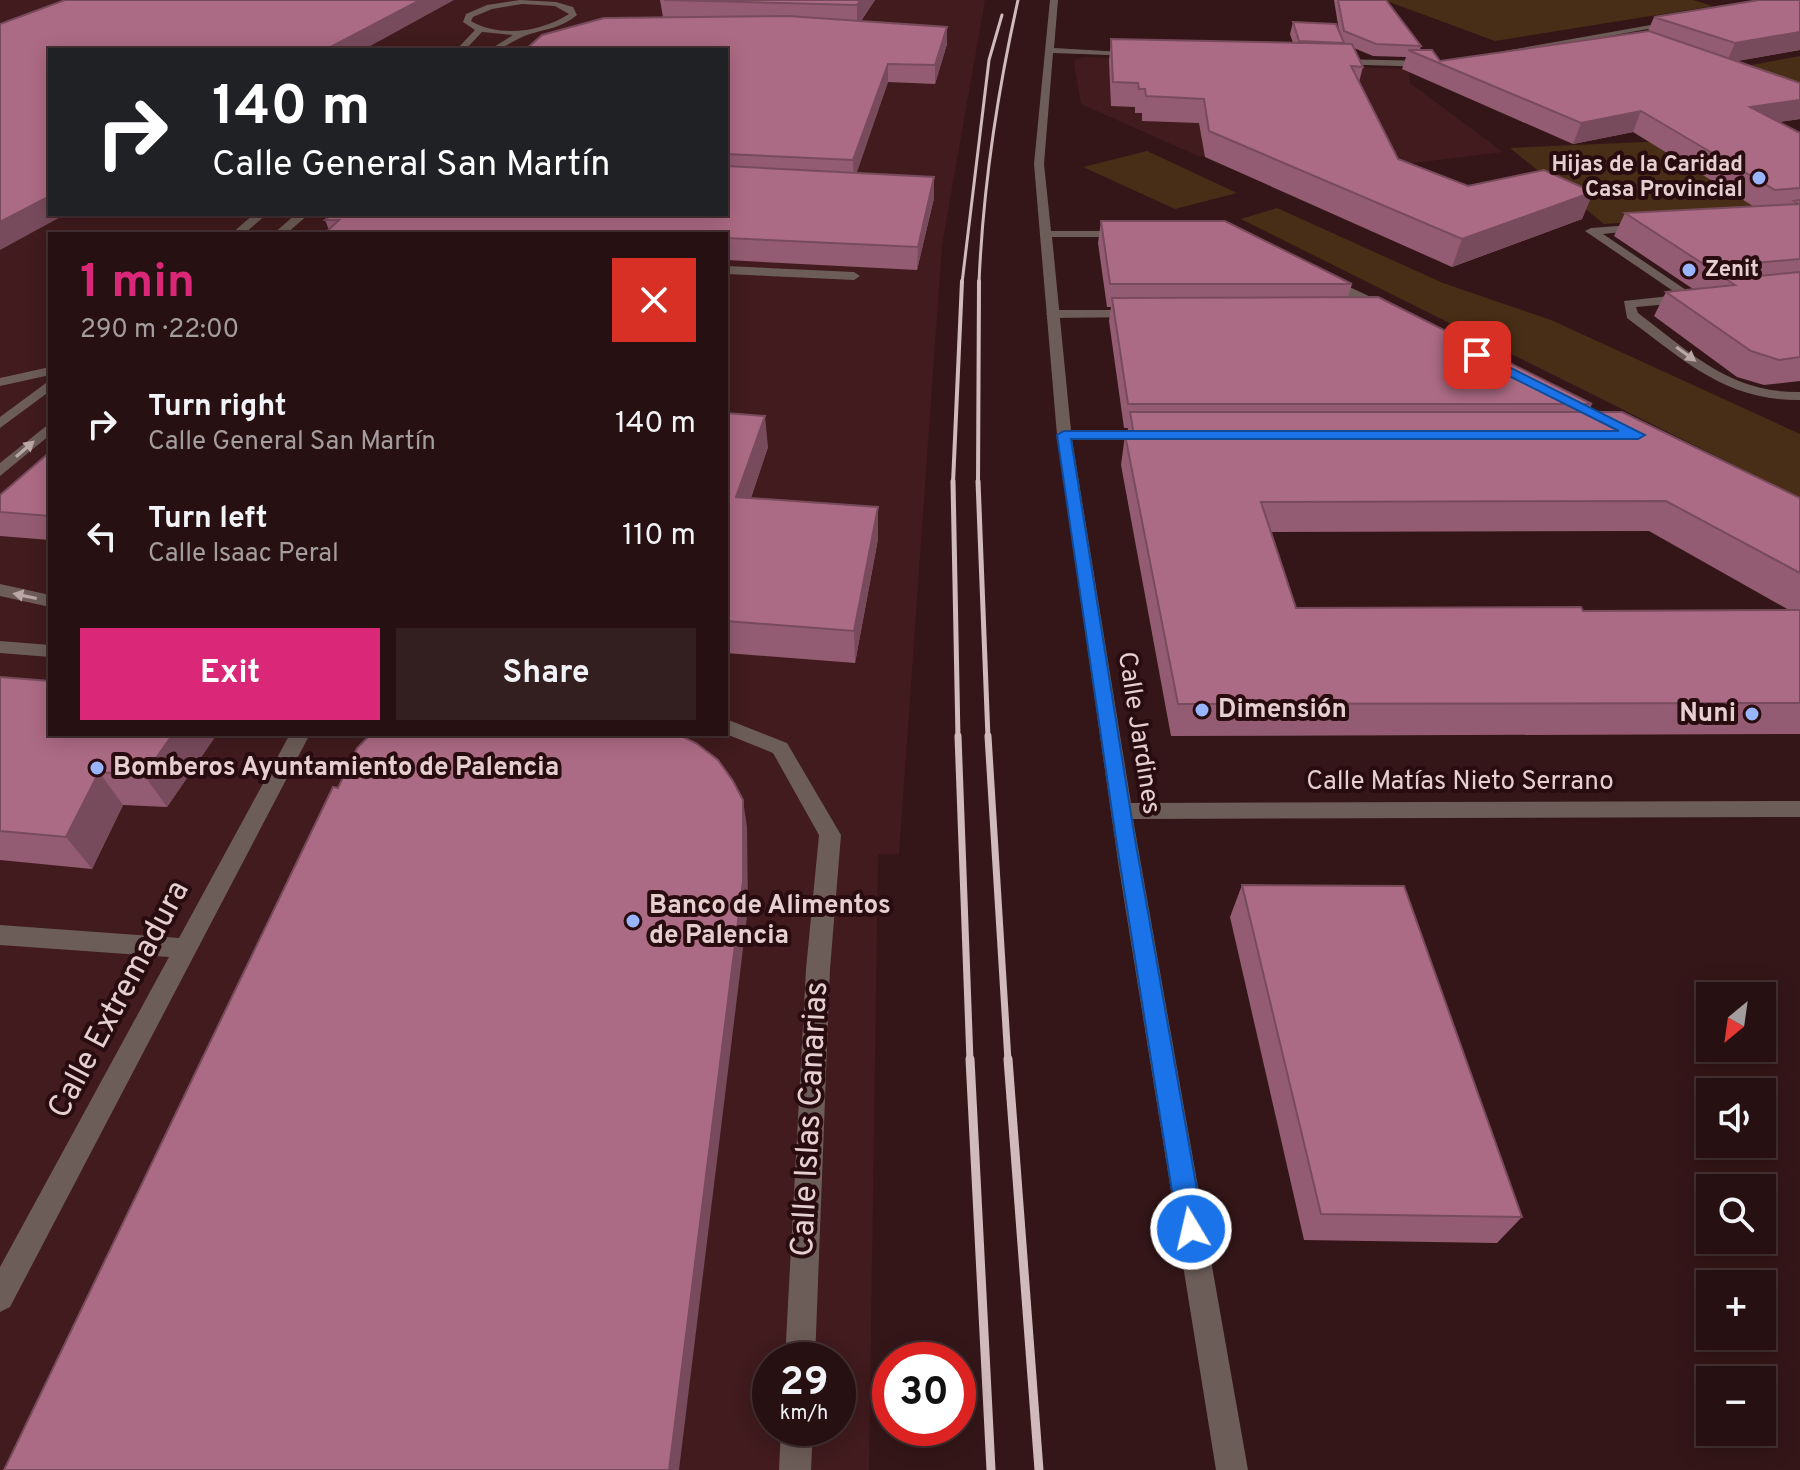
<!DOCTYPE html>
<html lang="en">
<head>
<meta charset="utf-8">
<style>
  :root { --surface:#271012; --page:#331e20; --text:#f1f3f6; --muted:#a49d9f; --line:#433032; --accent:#db2777 }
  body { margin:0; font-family:Overpass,sans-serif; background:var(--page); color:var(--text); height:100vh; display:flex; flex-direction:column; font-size:30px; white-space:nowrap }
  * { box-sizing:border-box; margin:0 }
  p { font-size:26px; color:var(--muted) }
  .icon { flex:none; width:44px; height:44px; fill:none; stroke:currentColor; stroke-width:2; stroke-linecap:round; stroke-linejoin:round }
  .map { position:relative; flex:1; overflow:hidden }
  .details { position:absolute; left:48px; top:232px; width:680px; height:504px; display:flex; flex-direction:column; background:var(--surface); border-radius:0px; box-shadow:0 4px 20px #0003,0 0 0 2px var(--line) }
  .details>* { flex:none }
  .hud { position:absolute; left:48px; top:48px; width:680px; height:168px; border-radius:0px; box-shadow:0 4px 20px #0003,0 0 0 2px var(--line); background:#202124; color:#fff; overflow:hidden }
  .needle { width:52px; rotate:209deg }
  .buttons { position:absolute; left:1696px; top:982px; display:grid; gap:16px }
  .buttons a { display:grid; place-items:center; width:80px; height:80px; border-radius:0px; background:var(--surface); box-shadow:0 4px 20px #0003,0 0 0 2px var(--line); font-size:40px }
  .speed { position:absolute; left:752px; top:1342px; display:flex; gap:16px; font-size:40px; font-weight:700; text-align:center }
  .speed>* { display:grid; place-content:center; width:104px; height:104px; border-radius:50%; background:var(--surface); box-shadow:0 4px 20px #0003,0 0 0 2px var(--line); line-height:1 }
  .speed small { font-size:20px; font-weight:400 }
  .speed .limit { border:12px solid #d22; background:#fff; color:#111 }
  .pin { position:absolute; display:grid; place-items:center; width:68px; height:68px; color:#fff; margin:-34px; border-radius:16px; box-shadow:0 4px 12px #0006 }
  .me { position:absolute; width:88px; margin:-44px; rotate:351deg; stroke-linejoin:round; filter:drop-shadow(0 0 6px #0008) }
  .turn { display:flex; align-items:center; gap:28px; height:168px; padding:0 32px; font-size:36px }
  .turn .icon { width:104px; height:104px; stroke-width:2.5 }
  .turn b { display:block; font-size:56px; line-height:68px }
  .round { display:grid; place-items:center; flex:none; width:84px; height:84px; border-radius:0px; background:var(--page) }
  .overview { display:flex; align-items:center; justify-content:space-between; height:136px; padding:0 32px }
  h1 { font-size:48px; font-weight:700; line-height:60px; color:var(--accent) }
  .button { display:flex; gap:16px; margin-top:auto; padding:16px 32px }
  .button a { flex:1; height:92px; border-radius:0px; background:var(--accent); color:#fff; font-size:32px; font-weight:700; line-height:92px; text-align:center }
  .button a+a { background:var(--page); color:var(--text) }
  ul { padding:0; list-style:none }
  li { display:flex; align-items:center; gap:24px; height:112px; padding:0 32px }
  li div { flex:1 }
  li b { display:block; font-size:30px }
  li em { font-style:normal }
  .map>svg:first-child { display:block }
  .built { fill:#411b1e; fill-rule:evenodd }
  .green { fill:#482e16 }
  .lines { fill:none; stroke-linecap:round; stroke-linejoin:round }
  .service { fill:#6d5d58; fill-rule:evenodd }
  .pedestrian { fill:#6d5d58; fill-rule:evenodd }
  .minor { fill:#6d5d58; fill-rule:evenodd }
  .rail-far4 { stroke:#d1babb; stroke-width:3 }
  .rail-far3 { stroke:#d1babb; stroke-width:4 }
  .rail-far2 { stroke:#d1babb; stroke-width:5 }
  .rail-far1 { stroke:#d1babb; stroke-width:7 }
  .rail { stroke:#d1babb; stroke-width:9 }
  .wall { fill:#945c72; fill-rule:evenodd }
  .shaded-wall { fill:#784b5c }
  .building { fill:#ac6b84; stroke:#784b5c; stroke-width:2 }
  .oneway { fill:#bba7a5 }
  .route { fill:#1a73e8; stroke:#114b97; stroke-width:2 }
  .poi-dot { fill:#99b5fd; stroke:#290c0f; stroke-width:3 }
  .labels { text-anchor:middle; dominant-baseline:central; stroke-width:8; stroke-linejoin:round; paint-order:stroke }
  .far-poi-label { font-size:22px; font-weight:bold; fill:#e5cfcf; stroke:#290c0f; text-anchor:end }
  .poi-label { font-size:26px; font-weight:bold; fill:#e5cfcf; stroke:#290c0f; text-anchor:start }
  .street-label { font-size:26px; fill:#e5cfcf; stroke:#290c0f }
  .near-street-label { font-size:32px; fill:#e5cfcf; stroke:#290c0f }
</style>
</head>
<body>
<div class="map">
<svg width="1800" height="1470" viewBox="0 0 1800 1470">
  <rect width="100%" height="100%" fill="#341618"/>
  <!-- built -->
  <path class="built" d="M0,0h985l-43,245 -43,609h-21l-9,616h-869zM50,50h676v164h-676zM50,234h676v500h-676zM770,1360h68v68h-68z
    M1086,57l323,12 1,14 93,69 -97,12 -208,-8 -117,-52 -7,-41 2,-4z"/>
  <!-- green -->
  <path class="green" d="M1384,0h309l20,6 -218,35z
    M1800,56v32l-60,-21z
    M1800,135v77l-196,12 -94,-76z
    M1147,151l90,42 -62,16 -92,-42z
    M1277,208l166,75 108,37 249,114v64l-559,-279z"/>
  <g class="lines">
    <!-- service -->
    <path class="service" d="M726,266l128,6 6,4 -6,4 -128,-6z
      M50,367v8l-50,11v-8z"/>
    <!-- pedestrian -->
    <path class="pedestrian" d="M1135,310l5,1v6l-88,1 -6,-4 6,-4z"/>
    <!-- minor -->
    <path class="minor" d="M520,0l36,2 17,5 4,8c-14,12 -30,14 -47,19 -15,4 -25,16 -41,16l24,-15 -31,-3 -17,18h-9l19,-20 -12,-8 3,-8 21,-9zM522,4l33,2 14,8c-28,18 -69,24 -98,7l2,-4 19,-8z
      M1050,0h8l-4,48 85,5 -4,3 -82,-3 -9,111 7,67h73l6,3 -6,3h-72l19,194h81l7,4 -7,4h-80l59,364 669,-2v16l-667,2 115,651h-32l-97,-602 -62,-433 -23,-271z
      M1679,20l-3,4 -201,36 -4,-3z
      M1335,59l96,2 4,3 -4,3 -99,-3z
      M254,214h13l-23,20h-13z
      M296,214h13l-23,20h-13z
      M1645,224l6,3 -2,2 -46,5 95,64 -6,4 -56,5 2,6c53,40 92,80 162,79v8c-75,1 -116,-40 -173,-82l-3,-17 55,-6 -94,-64 6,-3z
      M1326,276l62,29 1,3 -11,3 -56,-28 -2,-3z
      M50,380v11l-50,37v-11z
      M50,423v12l-50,41v-13z
      M0,584l50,11v12l-50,-11z
      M0,641l50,4v12l-50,-4z
      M726,719l61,24 54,92 -11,134 -15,391h-30l21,-391 13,-134 -46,-82 -47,-19z
      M290,734h20l-300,573 -10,5v-45l169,-310 -169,-12v-20l179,13z
      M781,1428h32l-2,42h-32z"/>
    <!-- rail-far4 -->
    <path class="rail-far4" d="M962,283l27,-223 13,-45
      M979,283c4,-96 18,-189 39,-283"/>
    <!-- rail-far3 -->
    <path class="rail-far3" d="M953,483l9,-202
      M978,483l1,-202"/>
    <!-- rail-far2 -->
    <path class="rail-far2" d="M953,481l5,257
      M978,481l10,257"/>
    <!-- rail-far1 -->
    <path class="rail-far1" d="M958,736l12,325
      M988,736l20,325"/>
    <!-- rail -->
    <path class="rail" d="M970,1059l21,411
      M1008,1059l31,411"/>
  </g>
  <!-- wall -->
  <path class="wall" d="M660,0h215l-14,21 86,23 -12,40 -47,-2 -32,91 78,25 -17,72 -191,-10v-26l-397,-4 -4,-10 401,-6v-164l-63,-33z
    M1334,0h52l35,46 -1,4 20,11 208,-30 6,-14 146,-17v50l-63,11 63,22v36l-22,3 22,11v248l-36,4 -27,-8 -83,-61 12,-24 27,-3 -79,-53 11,-23 128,-7 -120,-74 -60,12 -171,-75 4,-12 -33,-1 -19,-8 9,19 -4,15 39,77 70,27 125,6 -11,27 -130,48 -247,-110 -6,-34 -57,-2v-8h-7v-6l-24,-1 -2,-45 2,-22 182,4 -3,-9 3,-12 46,9z
    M1101,221l251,63 -4,13 244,107 -4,8 212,86v236l-629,2 -50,-271 4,-30h2l1,-7h-4l-15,-107 2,-14h-4l-9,-64zM1649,531l140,79 -206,1 -287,-3 -25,-76z
    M726,413l42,34 -17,51 127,9v32l-23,124 -129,-10z
    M50,452v88l-50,-4v-41z
    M0,677l217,57 -50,73 -44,-2 -31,64 -92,-9z
    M1242,885l280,332 -25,26 -193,-3 -74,-323z"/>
  <!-- shaded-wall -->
  <path class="shaded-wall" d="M420,0h34l-91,50h-38z
    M860,0h15l-18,26v-21z
    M947,27v17l-12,40v-19z
    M1800,32v18l-74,13 9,-20z
    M888,64v18l-34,99 -1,-21z
    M1800,100v19l-60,9 10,-21z
    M1641,111l-8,21 -60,12 8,-21z
    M934,177v21l-17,72 1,-23z
    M1593,192l-11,27 -130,48 10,-28z
    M50,196v18h16l-66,36v-28z
    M765,416l3,31 -28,82 -4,-32z
    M878,507v32l-23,124 -1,-32z
    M173,734h44l-50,73 -23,-32z
    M99,772l24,33 -31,64 -26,-32z
    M743,800l4,27 1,81 -69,562h-10z"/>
  <!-- building -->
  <path class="building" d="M65,0h355l-95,50h-275v146l-50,26v-198z
    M664,0h196l-3,5z
    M1338,0h48l35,46 -45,-2 -32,-13z
    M1759,0h41v32l-65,11 -81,-26z
    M788,16l159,11 -12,38 -47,-1 -35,96 -127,-6v-104h-201l17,-15 62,-17z
    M1293,22l43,2 8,19 -45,-2z
    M1649,31l151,52v17l-50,7 50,26v55l-25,2 -134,-79 -60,12 -173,-73h24l8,11z
    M1111,39l241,5 11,23 -12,-1 47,93 70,27 76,-16 49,22 -131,47 -253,-108 -5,-32 -58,-3 -1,-7h-6l-1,-6 -25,-1z
    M726,166l208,11 -16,70 -192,-9v-4h-402l15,-14h-14l7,-6h394z
    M1800,200v59l-92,8 -83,-54 174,-9 -5,-3z
    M1101,221h124l127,63h-242z
    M1800,272v85l-21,3 -28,-9 -85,-59 69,-7 -9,-6z
    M1378,297l214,107h-464l-16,-106z
    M1130,412h492l178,86v75l-134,-72 -405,1 35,106 285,-1 2,4 217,-1v93l-622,1 -53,-269h9z
    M726,413l39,3 -29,81 142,10 -24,124 -128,-10z
    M50,452v64l-50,-4v-17z
    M0,677l50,4v53h123l-29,41 -45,-3 -33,65 -66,-6z
    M371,734h306l19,9 22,17 15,21 10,19v81l-74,589h-665l329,-683 5,1 19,-40z
    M1242,885l162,1 118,331 -201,-3z"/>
  <!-- one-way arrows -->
  <defs><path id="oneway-solid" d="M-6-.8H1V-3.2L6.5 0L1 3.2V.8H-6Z" transform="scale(2)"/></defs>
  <g class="oneway">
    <use href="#oneway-solid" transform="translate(1686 354) rotate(36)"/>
    <use href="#oneway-solid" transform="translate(25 449) rotate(-41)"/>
    <use href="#oneway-solid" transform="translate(25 596) rotate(-168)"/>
  </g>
  <!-- route -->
  <path class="route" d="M1477,351l168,84 -7,4h-567l64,400 69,390 -4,9 -9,4 -9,-4 -4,-9 -62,-390 -59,-404 7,-4h555l-146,-73 -2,-3z"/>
  <!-- markers -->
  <g class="poi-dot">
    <circle cx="1759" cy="178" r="8"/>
    <circle cx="1689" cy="270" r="8"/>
    <circle cx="1202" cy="710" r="8"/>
    <circle cx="1752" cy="714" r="8"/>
    <circle cx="97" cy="768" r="8"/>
    <circle cx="633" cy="921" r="8"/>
  </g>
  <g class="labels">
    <!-- far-poi labels -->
    <g class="far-poi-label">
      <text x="1743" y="165">Hijas de la Caridad<tspan x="1743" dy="25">Casa Provincial</tspan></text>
      <text x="1705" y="270" text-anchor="start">Zenit</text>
    </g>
    <!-- poi labels -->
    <g class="poi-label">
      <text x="1218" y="710">Dimensión</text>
      <text x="1736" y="714" text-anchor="end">Nuni</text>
      <text x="113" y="768">Bomberos Ayuntamiento de Palencia</text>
      <text x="649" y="906">Banco de Alimentos<tspan x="649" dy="30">de Palencia</tspan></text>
    </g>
    <!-- street labels -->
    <g class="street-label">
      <text transform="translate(1138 733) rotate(81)">Calle Jardines</text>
      <text x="1460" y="782">Calle Matías Nieto Serrano</text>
    </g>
    <!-- near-street labels -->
    <g class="near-street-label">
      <text transform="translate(120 1000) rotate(-62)">Calle Extremadura</text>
      <text transform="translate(811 1119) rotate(-87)">Calle Islas Canarias</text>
    </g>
  </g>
</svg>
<div class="buttons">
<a><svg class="needle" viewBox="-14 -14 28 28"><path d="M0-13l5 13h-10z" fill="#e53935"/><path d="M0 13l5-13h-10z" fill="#a49d9f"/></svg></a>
<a><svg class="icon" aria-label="sound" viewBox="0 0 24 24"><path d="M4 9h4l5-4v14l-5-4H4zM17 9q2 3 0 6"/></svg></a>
<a><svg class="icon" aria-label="search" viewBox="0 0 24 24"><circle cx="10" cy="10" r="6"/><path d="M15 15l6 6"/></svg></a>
<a>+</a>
<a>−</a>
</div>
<div class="speed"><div>29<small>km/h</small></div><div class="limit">30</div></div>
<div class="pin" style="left:1477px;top:355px;background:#d93025"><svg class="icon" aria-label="arrive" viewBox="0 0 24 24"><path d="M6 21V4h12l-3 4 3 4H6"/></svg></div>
<svg class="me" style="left:1191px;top:1229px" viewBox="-20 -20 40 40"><circle r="17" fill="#1a73e8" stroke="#fff" stroke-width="3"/><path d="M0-11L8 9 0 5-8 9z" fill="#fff"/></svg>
<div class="hud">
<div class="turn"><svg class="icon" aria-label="right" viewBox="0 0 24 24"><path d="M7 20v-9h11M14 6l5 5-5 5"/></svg><div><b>140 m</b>Calle General San Martín</div></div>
</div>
<section class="details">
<div class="overview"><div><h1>1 min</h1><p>290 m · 22:00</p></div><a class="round" style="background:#d93025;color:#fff"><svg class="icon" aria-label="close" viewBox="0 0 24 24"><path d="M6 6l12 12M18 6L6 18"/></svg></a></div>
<ul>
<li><svg class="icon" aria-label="right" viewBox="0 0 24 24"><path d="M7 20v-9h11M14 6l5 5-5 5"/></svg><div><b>Turn right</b><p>Calle General San Martín</p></div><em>140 m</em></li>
<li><svg class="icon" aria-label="left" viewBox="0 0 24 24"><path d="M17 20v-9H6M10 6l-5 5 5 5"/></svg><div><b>Turn left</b><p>Calle Isaac Peral</p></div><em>110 m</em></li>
</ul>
<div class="button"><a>Exit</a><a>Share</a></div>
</section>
</div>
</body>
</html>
